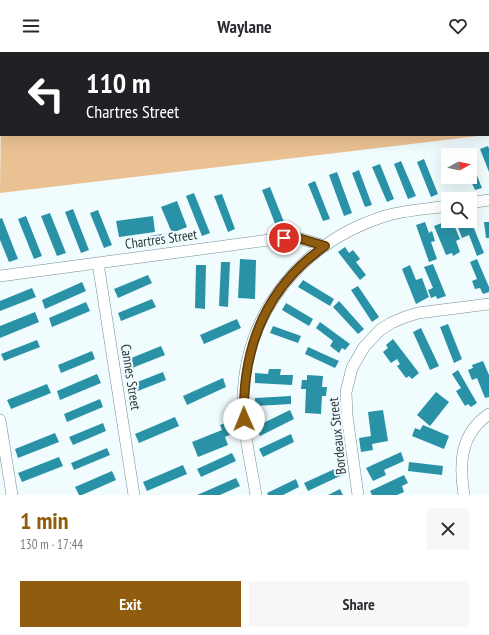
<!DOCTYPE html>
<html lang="en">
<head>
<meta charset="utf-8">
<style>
  :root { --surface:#fff; --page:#f7f7f7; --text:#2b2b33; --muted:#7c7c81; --accent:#905c0d }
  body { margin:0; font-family:"PT Sans Narrow",sans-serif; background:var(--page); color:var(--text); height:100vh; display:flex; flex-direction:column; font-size:15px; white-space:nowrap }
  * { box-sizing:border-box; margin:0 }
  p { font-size:13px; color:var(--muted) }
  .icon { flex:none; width:22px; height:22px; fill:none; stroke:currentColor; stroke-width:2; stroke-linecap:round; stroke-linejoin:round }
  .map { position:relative; height:443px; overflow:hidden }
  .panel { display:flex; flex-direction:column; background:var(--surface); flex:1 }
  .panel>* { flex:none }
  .guide { position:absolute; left:0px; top:0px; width:489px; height:84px; box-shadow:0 4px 16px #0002; background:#202124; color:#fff; overflow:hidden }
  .needle { width:26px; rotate:82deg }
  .tools { position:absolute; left:441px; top:96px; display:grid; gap:8px }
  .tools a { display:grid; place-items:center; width:36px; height:36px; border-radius:0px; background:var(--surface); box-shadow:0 4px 16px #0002; font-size:20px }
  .pin { position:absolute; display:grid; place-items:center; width:34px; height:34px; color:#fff; margin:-17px; border:2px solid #fff; border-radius:50%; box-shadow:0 1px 4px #0007 }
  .me { position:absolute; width:44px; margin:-22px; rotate:359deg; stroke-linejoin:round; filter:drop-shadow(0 0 3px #0008) }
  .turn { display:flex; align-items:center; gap:14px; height:84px; padding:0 20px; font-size:18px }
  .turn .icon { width:52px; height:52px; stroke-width:2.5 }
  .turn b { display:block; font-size:28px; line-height:34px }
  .round { display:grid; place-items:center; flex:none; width:42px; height:42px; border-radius:0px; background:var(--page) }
  .headline { display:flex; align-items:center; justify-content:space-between; height:68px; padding:0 20px }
  h1 { font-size:24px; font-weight:700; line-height:30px; color:var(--accent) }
  .cta { display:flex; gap:8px; margin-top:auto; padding:8px 20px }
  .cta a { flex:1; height:46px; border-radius:0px; background:var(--accent); color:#fff; font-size:16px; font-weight:700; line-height:46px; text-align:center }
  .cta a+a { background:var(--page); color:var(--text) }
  header { display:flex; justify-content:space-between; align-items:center; height:52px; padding:0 20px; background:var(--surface); font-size:18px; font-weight:700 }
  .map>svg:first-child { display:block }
  .green { fill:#eac193 }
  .building { fill:#2992a7 }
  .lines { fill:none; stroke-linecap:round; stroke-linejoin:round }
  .street-casing { stroke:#758f95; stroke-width:12 }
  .street { stroke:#fff; stroke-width:11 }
  .route-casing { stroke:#5e3c08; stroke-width:10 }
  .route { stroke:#905c0d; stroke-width:7 }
  .labels { text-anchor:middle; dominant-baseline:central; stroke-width:4; stroke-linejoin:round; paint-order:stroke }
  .street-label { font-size:14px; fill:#2d383a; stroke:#f1fcff }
</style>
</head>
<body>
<header><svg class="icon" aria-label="menu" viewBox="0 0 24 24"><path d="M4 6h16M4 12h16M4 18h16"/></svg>Waylane<svg class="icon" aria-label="heart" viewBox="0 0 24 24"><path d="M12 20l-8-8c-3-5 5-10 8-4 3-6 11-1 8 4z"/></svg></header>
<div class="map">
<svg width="489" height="443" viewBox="0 0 489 443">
  <rect width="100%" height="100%" fill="#f1fcff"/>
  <!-- green -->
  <path class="green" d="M29,0h460v83h-1v-82h-459z
    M1,57v26h486l-487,58z"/>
  <!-- building -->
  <path class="building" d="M488,94l1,3v23l-9,-23z
    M470,106l12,30 -7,2 -6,-13z
    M424,107l14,35 -7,3 -14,-35z
    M401,109l15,35 -8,3 -14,-35z
    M380,112l14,35 -7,3 -15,-35z
    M359,118l13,35 -7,2 -13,-34z
    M337,120l15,41 -8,3 -15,-41z
    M315,129l15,38 -7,2 -15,-37z
    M270,135l14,35 -8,4 -14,-36z
    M194,141l16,40 -8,3 -16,-40z
    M222,142l13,35 -7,3 -14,-36z
    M177,149l10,26 -15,6 -11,-26z
    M73,157l16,41 -8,3 -16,-41z
    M98,158l14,35 -8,3 -14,-35z
    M50,161l16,40 -9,3 -16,-40z
    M26,164l16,40 -8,3 -16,-40z
    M153,164l2,16 -36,5 -3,-16z
    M2,166l16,41 -9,3 -9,-22v-21z
    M447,169l3,6 4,-2 6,14 -4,2 4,11 -7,4 -1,-3 -6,2 -12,-29z
    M462,169h9l13,32 -7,3 -8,-21 -7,3 -5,-13 6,-3z
    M425,170l4,11 3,-2 3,10 -4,1 6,17 -8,3 -13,-37z
    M484,170h5v16h-3z
    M162,182l1,11 -12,1 -1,-10z
    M345,195l4,6 4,-3 7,9 -4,3 10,13 -6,5 -22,-28z
    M240,207l16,1 -1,39 -17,-1z
    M477,207l12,28v5l-6,2 -3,-6 -5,1 -3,-8 5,-2 -7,-17z
    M221,210h9l-2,45 -9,-1z
    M433,212l13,32 -9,3 -1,-3 -5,2 -3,-8 5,-2 -9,-21z
    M196,213h10l-1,44 -10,-1z
    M410,213l6,15 6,-2 7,19 -13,7 -14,-35z
    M148,223l4,8 -34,15 -4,-9z
    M303,228l31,19 -4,7 -32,-19z
    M82,230l4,9 -41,18 -3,-9z
    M358,234l21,31 -7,5 -21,-32z
    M32,236l4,9 -36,14v-10z
    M152,247l4,8 -35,14 -3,-8z
    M339,249l25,28 -6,5 -25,-27z
    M86,250l4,9 -38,16 -3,-9z
    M286,251l27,16 -4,7 -27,-16z
    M35,260l4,10 -39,16v-12z
    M237,267l4,9 -37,16 -4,-9z
    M320,270l30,22 -5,6 -3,-2 -3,5 -9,-7 3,-5 -17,-13z
    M448,272l14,35 -8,4 -14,-36z
    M273,274l28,10 -3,7 -28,-10z
    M421,276l18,38 -9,4 -17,-38z
    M393,287l26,34 -7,6 -3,-3 -3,2 -9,-12 3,-2 -3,-5 -6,4 -8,-11 5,-4 -2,-3z
    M37,288l3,7 -36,14 -3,-7z
    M161,294l4,9 -38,15 -3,-9z
    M308,295l31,14 -4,7 -30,-14z
    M92,299l3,8 -34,14 -3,-8z
    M483,309l6,14v22l-4,1 -8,-20 -5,2 -4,-10 5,-2 -1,-3z
    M269,317h12l-1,6h13l-1,10 -37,-2v-10l13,1z
    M458,318l19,33 -6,4 -3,-3 -3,2 -9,-15 5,-3 -9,-14z
    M163,320l3,8 -36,14 -3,-8z
    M97,322l4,9 -41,17 -3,-9z
    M307,323l16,1 -1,11h5l-1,9h-4l-1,18 -16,-1 1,-24h-5l1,-9h5z
    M223,326l3,9 -39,18 -4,-9z
    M47,332l4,9 -40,16 -4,-9z
    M436,340l13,10 -19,24 -13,-11z
    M291,344v8l-36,2v-8z
    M100,347l3,8 -36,15 -3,-8z
    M290,358l4,9 -34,17 -5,-9z
    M383,358l5,31 -16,3 1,6 -12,2 -2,-14 12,-2 -3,-24z
    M175,365l4,9 -40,17 -4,-9z
    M231,369l5,11 -11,5 3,8 -30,12 -6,-15 30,-12 -2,-5z
    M103,371l3,8 -33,14 -4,-8z
    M423,373l26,11 -5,13 -32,-13 3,-8 5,2z
    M55,381l4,9 -41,16 -3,-9z
    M291,382l3,8 -31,15 -4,-8z
    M107,396l3,7 -36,15 -3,-7z
    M401,400l3,9 -20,9 2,5 -13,6 -7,-13z
    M232,401l4,8 -35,16 -4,-8z
    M59,405l4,9 -41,16 -4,-9z
    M409,410l34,4 -1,9 -34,-4z
    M183,413l4,9 -40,17 -4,-9z
    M339,415l3,8 -34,16 -4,-8z
    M112,419l4,9 -34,15h-3l-4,-8z
    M404,423l4,8 -6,3 2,6 -7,3h-25l-2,-4z
    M236,426l4,8 -20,9h-23z
    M296,427l3,8 -16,8h-15l-1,-2z
    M340,437l3,6h-15z"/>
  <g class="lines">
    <defs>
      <path id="street" d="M470,151l19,-3
        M98,211l36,232
        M0,224l284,-38h14l27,8
        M0,368l12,75
        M256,443c-5,-31 -13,-64 -13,-96 2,-88 60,-157 142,-183 20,-6 43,-7 63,-10
        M358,443l-11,-79 -1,-24 6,-24 12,-21 16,-17 11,-7 14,-6 13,-4 71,-9
        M464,443c-5,-32 -4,-61 25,-81"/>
    </defs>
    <!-- street casing -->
    <use href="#street" class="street-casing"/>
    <!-- street -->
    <use href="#street" class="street"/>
  </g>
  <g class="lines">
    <defs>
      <path id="route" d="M244,367c-2,-71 21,-131 81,-173l-27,-8h-14"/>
    </defs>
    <!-- route casing -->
    <use href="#route" class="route-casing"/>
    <!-- route -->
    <use href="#route" class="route"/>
  </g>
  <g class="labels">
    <!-- street labels -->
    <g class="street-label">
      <text transform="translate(161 187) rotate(-8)">Chartres Street</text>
      <text transform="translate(131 325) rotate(81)">Cannes Street</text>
      <text transform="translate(337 384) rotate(-96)">Bordeaux Street</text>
    </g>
  </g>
</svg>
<div class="tools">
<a><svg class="needle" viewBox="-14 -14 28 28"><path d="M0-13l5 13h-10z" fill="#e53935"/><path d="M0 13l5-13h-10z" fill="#7c7c81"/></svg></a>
<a><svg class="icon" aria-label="search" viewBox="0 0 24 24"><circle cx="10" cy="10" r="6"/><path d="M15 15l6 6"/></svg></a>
</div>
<div class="pin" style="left:284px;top:186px;background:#d93025"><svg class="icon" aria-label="arrive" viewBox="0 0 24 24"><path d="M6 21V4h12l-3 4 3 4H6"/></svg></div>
<svg class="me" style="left:244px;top:367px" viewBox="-20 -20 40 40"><circle r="19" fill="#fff"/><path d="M0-13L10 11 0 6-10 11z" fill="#905c0d"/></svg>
<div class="guide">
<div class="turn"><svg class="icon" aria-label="left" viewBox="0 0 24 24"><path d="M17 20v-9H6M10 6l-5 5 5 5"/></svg><div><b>110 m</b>Chartres Street</div></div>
</div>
</div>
<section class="panel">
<div class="headline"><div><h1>1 min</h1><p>130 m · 17:44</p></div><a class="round"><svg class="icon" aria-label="close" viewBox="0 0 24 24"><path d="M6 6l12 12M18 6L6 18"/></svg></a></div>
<div class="cta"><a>Exit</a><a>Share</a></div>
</section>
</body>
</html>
